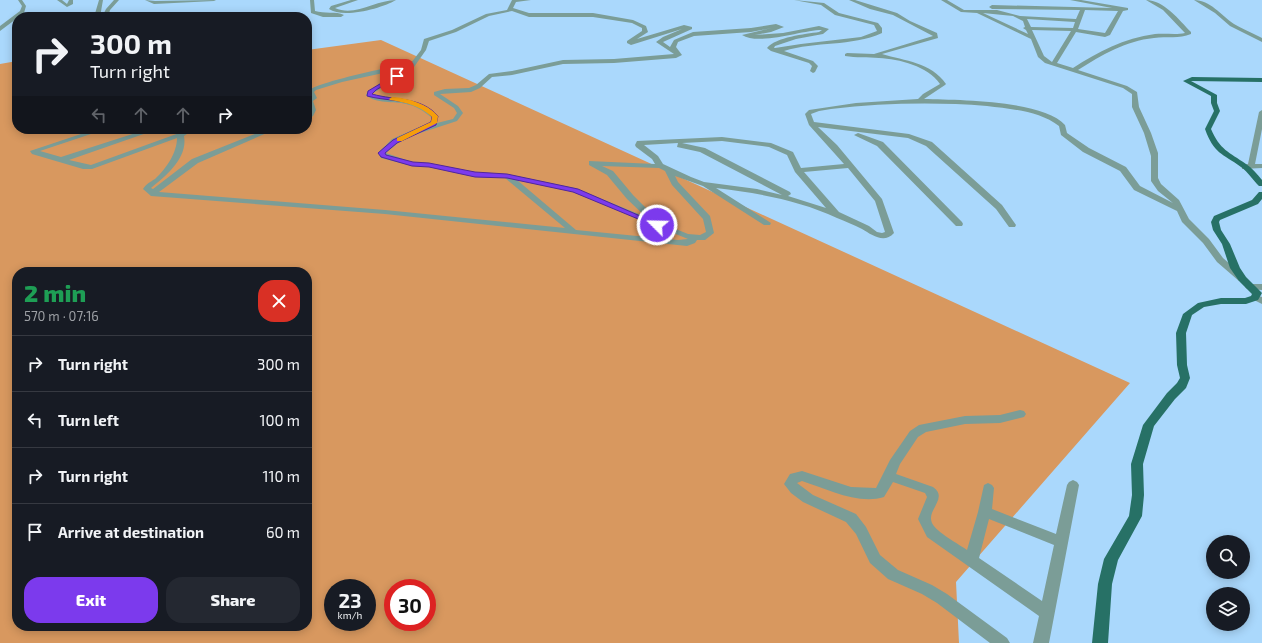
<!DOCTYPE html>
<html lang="en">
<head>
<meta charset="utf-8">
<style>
  :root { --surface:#171b24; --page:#242831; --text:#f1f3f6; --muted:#9ea1a6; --line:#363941; --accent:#7c3aed }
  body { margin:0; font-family:"Exo 2",sans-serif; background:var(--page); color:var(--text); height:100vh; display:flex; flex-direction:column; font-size:15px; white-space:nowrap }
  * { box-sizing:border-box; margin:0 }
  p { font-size:13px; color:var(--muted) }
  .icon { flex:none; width:22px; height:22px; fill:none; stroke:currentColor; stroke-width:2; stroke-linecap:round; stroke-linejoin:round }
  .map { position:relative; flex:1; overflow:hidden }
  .sheet { position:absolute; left:12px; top:267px; width:300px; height:364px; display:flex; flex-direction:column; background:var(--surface); border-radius:16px; box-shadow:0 2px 10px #0003 }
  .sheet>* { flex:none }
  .hud { position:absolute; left:12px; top:12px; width:300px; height:122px; border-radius:16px; box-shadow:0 2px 10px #0003; background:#171b24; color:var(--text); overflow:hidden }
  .controls { position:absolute; left:1206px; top:535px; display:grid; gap:8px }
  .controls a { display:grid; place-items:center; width:44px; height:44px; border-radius:50%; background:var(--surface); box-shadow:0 2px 10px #0003; font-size:20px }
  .speed { position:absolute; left:324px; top:579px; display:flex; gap:8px; font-size:20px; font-weight:700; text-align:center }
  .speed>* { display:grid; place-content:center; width:52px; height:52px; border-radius:50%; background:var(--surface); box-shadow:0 2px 10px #0003; line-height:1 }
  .speed small { font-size:10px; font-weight:400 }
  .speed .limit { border:6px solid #d22; background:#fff; color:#111 }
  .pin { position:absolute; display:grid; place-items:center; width:34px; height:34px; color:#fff; margin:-17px; border-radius:8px; box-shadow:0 2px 6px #0006 }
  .me { position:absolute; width:44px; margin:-22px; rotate:293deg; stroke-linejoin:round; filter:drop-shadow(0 0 3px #0008) }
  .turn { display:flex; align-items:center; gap:14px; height:84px; padding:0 12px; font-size:18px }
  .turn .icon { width:52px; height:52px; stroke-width:2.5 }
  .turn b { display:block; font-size:28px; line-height:34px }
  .lanes { display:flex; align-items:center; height:38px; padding:0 12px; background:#0003; justify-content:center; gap:20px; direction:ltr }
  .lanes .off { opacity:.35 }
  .round { display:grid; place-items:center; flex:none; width:42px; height:42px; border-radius:16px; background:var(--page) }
  .overview { display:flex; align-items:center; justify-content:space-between; height:68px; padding:0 12px }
  h1 { font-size:24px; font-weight:800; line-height:30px; color:#1e9e55 }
  .primary-button { display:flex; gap:8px; margin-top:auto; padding:8px 12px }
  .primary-button a { flex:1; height:46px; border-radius:16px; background:var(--accent); color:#fff; font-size:16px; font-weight:800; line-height:46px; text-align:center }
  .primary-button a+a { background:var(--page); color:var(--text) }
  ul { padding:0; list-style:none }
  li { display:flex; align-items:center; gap:12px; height:56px; padding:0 12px; border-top:1px solid var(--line) }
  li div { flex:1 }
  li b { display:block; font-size:15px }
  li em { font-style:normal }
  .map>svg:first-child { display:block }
  .green { fill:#d8985f; fill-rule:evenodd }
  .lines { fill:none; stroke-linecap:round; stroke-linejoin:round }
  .minor { fill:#7b9d97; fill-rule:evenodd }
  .major { fill:#277166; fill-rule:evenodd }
  .route { fill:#7c3aed; stroke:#51269a }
  .slow { fill:#f59e0b }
</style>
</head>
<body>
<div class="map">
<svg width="1262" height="643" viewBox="0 0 1262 643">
  <rect width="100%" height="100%" fill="#aad8fc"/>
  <!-- green -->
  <path class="green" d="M381,40l749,343 -174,199 3,61h-959v-579l17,-3v68h290v-79zM17,272h290v354h-290zM333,588h34v34h-34zM393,588h34v34h-34z"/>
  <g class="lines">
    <!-- minor -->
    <path class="minor" d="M18,0h4l4,6 -2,7 -24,18v-5l20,-15 2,-5z
      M57,0h5l5,4 2,-4h4v4l-6,3z
      M99,0h4l-3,17h-6z
      M114,0h5l-9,10 -2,7h-6l4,-8z
      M145,0l10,1 61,-1 -2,1 -60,3z
      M310,0h4l1,11c9,3 21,0 29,4l-3,2h-18l-12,-4z
      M351,0h7l-23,8c20,9 41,-8 61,-8 -13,8 -53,19 -67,9l2,-3z
      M512,0h19l-15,2 -3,6 16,5h64l40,7 13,6 2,6 -11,7 47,-14 8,2v2l-29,13 7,5 4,-7 19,-8 58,-4 25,-4 8,3 -13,5 -16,3 28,-2 36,-7 10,3 -6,5 -27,5 -21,7 -1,2h1l26,-4 60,-7 16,-6 -3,-6 -39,-10 -14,-10 -27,-5 30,3 15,10 39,10 4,5v5c-31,14 -66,8 -98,18l29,10 5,5 -3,6 -2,1 -3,-2 2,-5 -3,-3 -38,-12 -4,-3c9,-11 38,-14 52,-16l3,-2c-20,0 -63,16 -80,5l30,-7 -21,4 -57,4 -16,6 -2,5 6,8 -6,3 -62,5 -51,1 -51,11 -20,2 -12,11 -9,4 -31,2 18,12 5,7 -6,8 -43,14 -16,8 -12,10 26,9 17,1 46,10 32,1 68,14 71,29 -19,-18 -20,-24 -18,-10v-4l66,3 -3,-5 -16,-12 -1,-2 2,-4 85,-4 49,6 22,9 8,16 43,-4 -35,-39 -4,-11 4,-4 47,-7 62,-4 5,-5 17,-10c-12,-18 -41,-25 -61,-26 -11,-1 -23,0 -34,-2v-2l2,-1 27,1 59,-18 -40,-21 -23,-6 -21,-9h6l42,13 13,8 27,12 1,5 -56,16c23,7 49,8 64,30l-1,1 -21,14c34,1 119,1 141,26l2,8 22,15 37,19 14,19 33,17 -15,-12 -7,-10v-25l-7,-23 -12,-26v-13l-9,-6 -78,-25 -7,-6 -7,-18 -54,-26 -16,-1 -20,-12h6l17,10h33l23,6 56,3 4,-9 -88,-1 -3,-2 3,-2 120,3 -42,-8h11l47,8v2l-5,1 -13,24 -5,2 -29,-5 -19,31 16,5c25,-16 51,-30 82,-34 10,-1 21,1 30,-1l-22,-23 -17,-10c18,0 33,20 45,32v2c-12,5 -24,2 -37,4 -29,3 -52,17 -76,32l49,16 10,6 2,15 12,26 7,20v25l3,6 18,16 10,19 20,20 14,19 24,21 -2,2h-6l-22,-19 -14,-19 -21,-21 -5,-11 -43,-21 -14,-19 -37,-19 -22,-17 -2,-9c-20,-15 -48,-17 -72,-20 -52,-4 -104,-3 -156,3l-12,2 -8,3 3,8 95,12 23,8 70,63 14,20 -1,2h-6l-13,-18 -70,-63 -18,-8 -90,-11 19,18 45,54 12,34c-10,11 -22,2 -32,-4 -8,-4 -17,-8 -25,-11 -38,-18 -80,-25 -121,-30l55,35 -1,2h-6l-61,-39 -28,-10 3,6 32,34 4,17 -9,7h-8l-2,3 -8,3 -302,-32 -234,-18 -8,-7c3,-5 7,-7 12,-10 11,-10 22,-26 22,-41l-85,31h-9l-51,-15 -2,-3 66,-22h10l-66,22 21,6 87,-28h10l-89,31 22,5 91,-33 2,-3h6l-3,5 -3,2c4,22 -18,40 -33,52l2,1 39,-30 75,-30h9l-78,34 -39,29 226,18 180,18 -60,-50 -30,-1 -46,-10 -17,-1 -31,-8 -3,-5 14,-14 39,-17 1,-4c-8,-7 -16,-12 -26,-14 -11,-3 -31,0 -40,-9l2,-4 38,-23 -64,14 -26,8 -2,2 3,6 -4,3 3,9 -3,6 -6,4v-5l3,-5 -3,-10 3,-3 -2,-6c9,-9 86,-25 103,-28l10,-13 3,-11 28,-9 34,-16 21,-4zM1085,10l33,1 -13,22 -27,-4zM512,11l17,6h64l39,6 10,5v3l-15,10v2l4,2 51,-16 -19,8 -7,5 18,12 -60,5 -51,1 -51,11 -23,3 -13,11 -7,3 -24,1 -11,3v3l20,13 3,5 -4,6 -16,4v-7l-7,-7 -15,-7 -43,-8 42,-27 12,-17 3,-9 27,-9 33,-16zM983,13l30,3 10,5 2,6 -2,1 3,2 2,4zM1027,19l48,3 -2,6 -42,-1zM1032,30l39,1 -19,31 -8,-6zM722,141l47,6 18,8 8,17 31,36 -38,-12 3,-2 -1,-2 -85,-44 -23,-5zM678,143l-1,4 23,5 82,43 -25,-6 -53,-7 -13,-5 -28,-13 -5,-8 -14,-11zM602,166l57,2 6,3 7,14 31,34 3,13 -6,3 -12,-1 -27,-11 -28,-28 -20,-24zM848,168l27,33 10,31 -3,1 -5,-1 -8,-6 -30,-14 -35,-40zM517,180l56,12 115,47 -10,1 -102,-10z
      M1194,0c16,0 27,15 40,24 8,5 19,9 28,14v4l-32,-16 -15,-13z
      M1262,110v19l-7,35h7v4l-20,1v-4l6,-1 11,-52z
      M858,133l25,9 79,80 1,2 -1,2h-6l-79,-80 -21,-10 -2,-1z
      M1250,284h12v6l-15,-1 -2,-2 2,-2z
      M1255,295l7,2v7l-12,-6 2,-2z
      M1020,410l4,1 2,3 -2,3 -24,6 -35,1 -39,8 -8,5 -18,27 -4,10 37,13c16,11 -7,23 -1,36 5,10 27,21 35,27l11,-38 6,-27 4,-2 4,2 2,3 -2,21 64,25 11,-49 2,-3 4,-2 4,2 2,3 -30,158h-16l6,-27 -112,-79 -9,-18 9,-22 -2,-4 -32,-11 -9,15c-26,8 -57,-8 -82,-16l-5,2 16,12 43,19 10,13 14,28 18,15 34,15 15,9 60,44 3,5h-20l-53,-40 -15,-9 -34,-15 -18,-16 -14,-29 -10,-12 -43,-20 -12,-9 -7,-9 6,-10 12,-3 49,16 25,1 14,-28 20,-29 9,-6 46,-9 35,-1zM989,519l65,26 -12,56 -63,-43z"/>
    <!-- major -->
    <path class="major" d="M1192,77l70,1v4l-71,-1 26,14v8l3,8 -9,18c9,21 18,23 35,35 6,4 11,10 16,16v6h-3c-6,-6 -11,-14 -18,-19 -19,-14 -27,-13 -36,-38l9,-18 -3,-8v-7l-28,-15z
      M1259,192h3v7l-4,5 -38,16 -1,2 2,8 9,14 10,24 6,9 16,16 -4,7 -12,4h-25l-17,3 -12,8 -6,18 1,32 3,13 -4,10 -11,11 -21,27 -11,38 1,31 -2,21 -24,44 -6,24 -4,59h-16l6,-59 6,-25 25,-43 3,-21 -1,-31 12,-39 24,-32 10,-10 3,-5 -3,-13 -1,-32 7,-19 15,-11 23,-5h24l6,-2 1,-2 -13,-13 -9,-13 -8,-24 -9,-14 -2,-8 3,-6 38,-16z"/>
  </g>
  <!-- route -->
  <path class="route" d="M395,75l4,1 -23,14 -4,4c24,7 48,2 66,22l-2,9 -39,18 -12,10 1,2 27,7 16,1 46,9 32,2 71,15 83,36 -1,1h-5l-82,-34 -66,-14 -32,-1 -46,-10 -17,-1 -31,-9 -3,-4 15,-13 38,-18 1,-5c-3,-3 -6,-7 -10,-9 -16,-9 -37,-7 -55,-12l1,-5z"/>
  <!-- slow -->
  <path class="slow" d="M392,97c17,1 35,7 46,19l-1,7 -35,18h-5v-3l34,-16 1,-5c-13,-12 -25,-14 -42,-17l-1,-1z"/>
</svg>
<div class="controls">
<a><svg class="icon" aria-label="search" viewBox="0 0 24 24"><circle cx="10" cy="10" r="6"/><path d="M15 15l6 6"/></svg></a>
<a><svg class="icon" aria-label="layers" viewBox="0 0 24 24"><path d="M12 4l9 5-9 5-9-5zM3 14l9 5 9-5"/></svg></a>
</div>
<div class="speed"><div>23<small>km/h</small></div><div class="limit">30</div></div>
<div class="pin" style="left:397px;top:76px;background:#d93025"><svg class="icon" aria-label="arrive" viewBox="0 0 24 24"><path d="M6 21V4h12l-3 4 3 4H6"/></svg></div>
<svg class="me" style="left:657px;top:225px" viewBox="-20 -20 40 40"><circle r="17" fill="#7c3aed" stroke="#fff" stroke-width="3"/><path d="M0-11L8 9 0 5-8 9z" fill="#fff"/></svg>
<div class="hud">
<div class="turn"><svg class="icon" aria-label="right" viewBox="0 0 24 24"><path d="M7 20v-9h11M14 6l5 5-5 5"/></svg><div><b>300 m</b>Turn right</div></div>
<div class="lanes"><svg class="icon off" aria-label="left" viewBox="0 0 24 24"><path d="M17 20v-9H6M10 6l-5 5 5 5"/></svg><svg class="icon off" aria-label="ahead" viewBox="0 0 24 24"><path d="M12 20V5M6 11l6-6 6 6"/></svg><svg class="icon off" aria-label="ahead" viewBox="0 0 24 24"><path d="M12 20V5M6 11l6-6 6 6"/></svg><svg class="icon" aria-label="right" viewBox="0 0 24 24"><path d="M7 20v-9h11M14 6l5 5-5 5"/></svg></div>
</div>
<section class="sheet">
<div class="overview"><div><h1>2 min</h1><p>570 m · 07:16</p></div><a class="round" style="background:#d93025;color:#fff"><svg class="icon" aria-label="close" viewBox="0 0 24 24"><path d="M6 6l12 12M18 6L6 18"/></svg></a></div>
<ul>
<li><svg class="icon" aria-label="right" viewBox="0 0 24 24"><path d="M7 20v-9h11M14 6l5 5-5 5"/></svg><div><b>Turn right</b></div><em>300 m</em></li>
<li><svg class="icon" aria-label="left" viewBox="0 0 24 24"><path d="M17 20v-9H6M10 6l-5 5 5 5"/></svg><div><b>Turn left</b></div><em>100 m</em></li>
<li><svg class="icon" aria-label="right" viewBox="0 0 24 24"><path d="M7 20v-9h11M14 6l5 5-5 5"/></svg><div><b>Turn right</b></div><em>110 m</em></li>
<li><svg class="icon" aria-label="arrive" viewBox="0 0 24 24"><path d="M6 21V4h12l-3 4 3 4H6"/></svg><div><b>Arrive at destination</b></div><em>60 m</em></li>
</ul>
<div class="primary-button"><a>Exit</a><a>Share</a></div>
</section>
</div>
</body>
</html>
